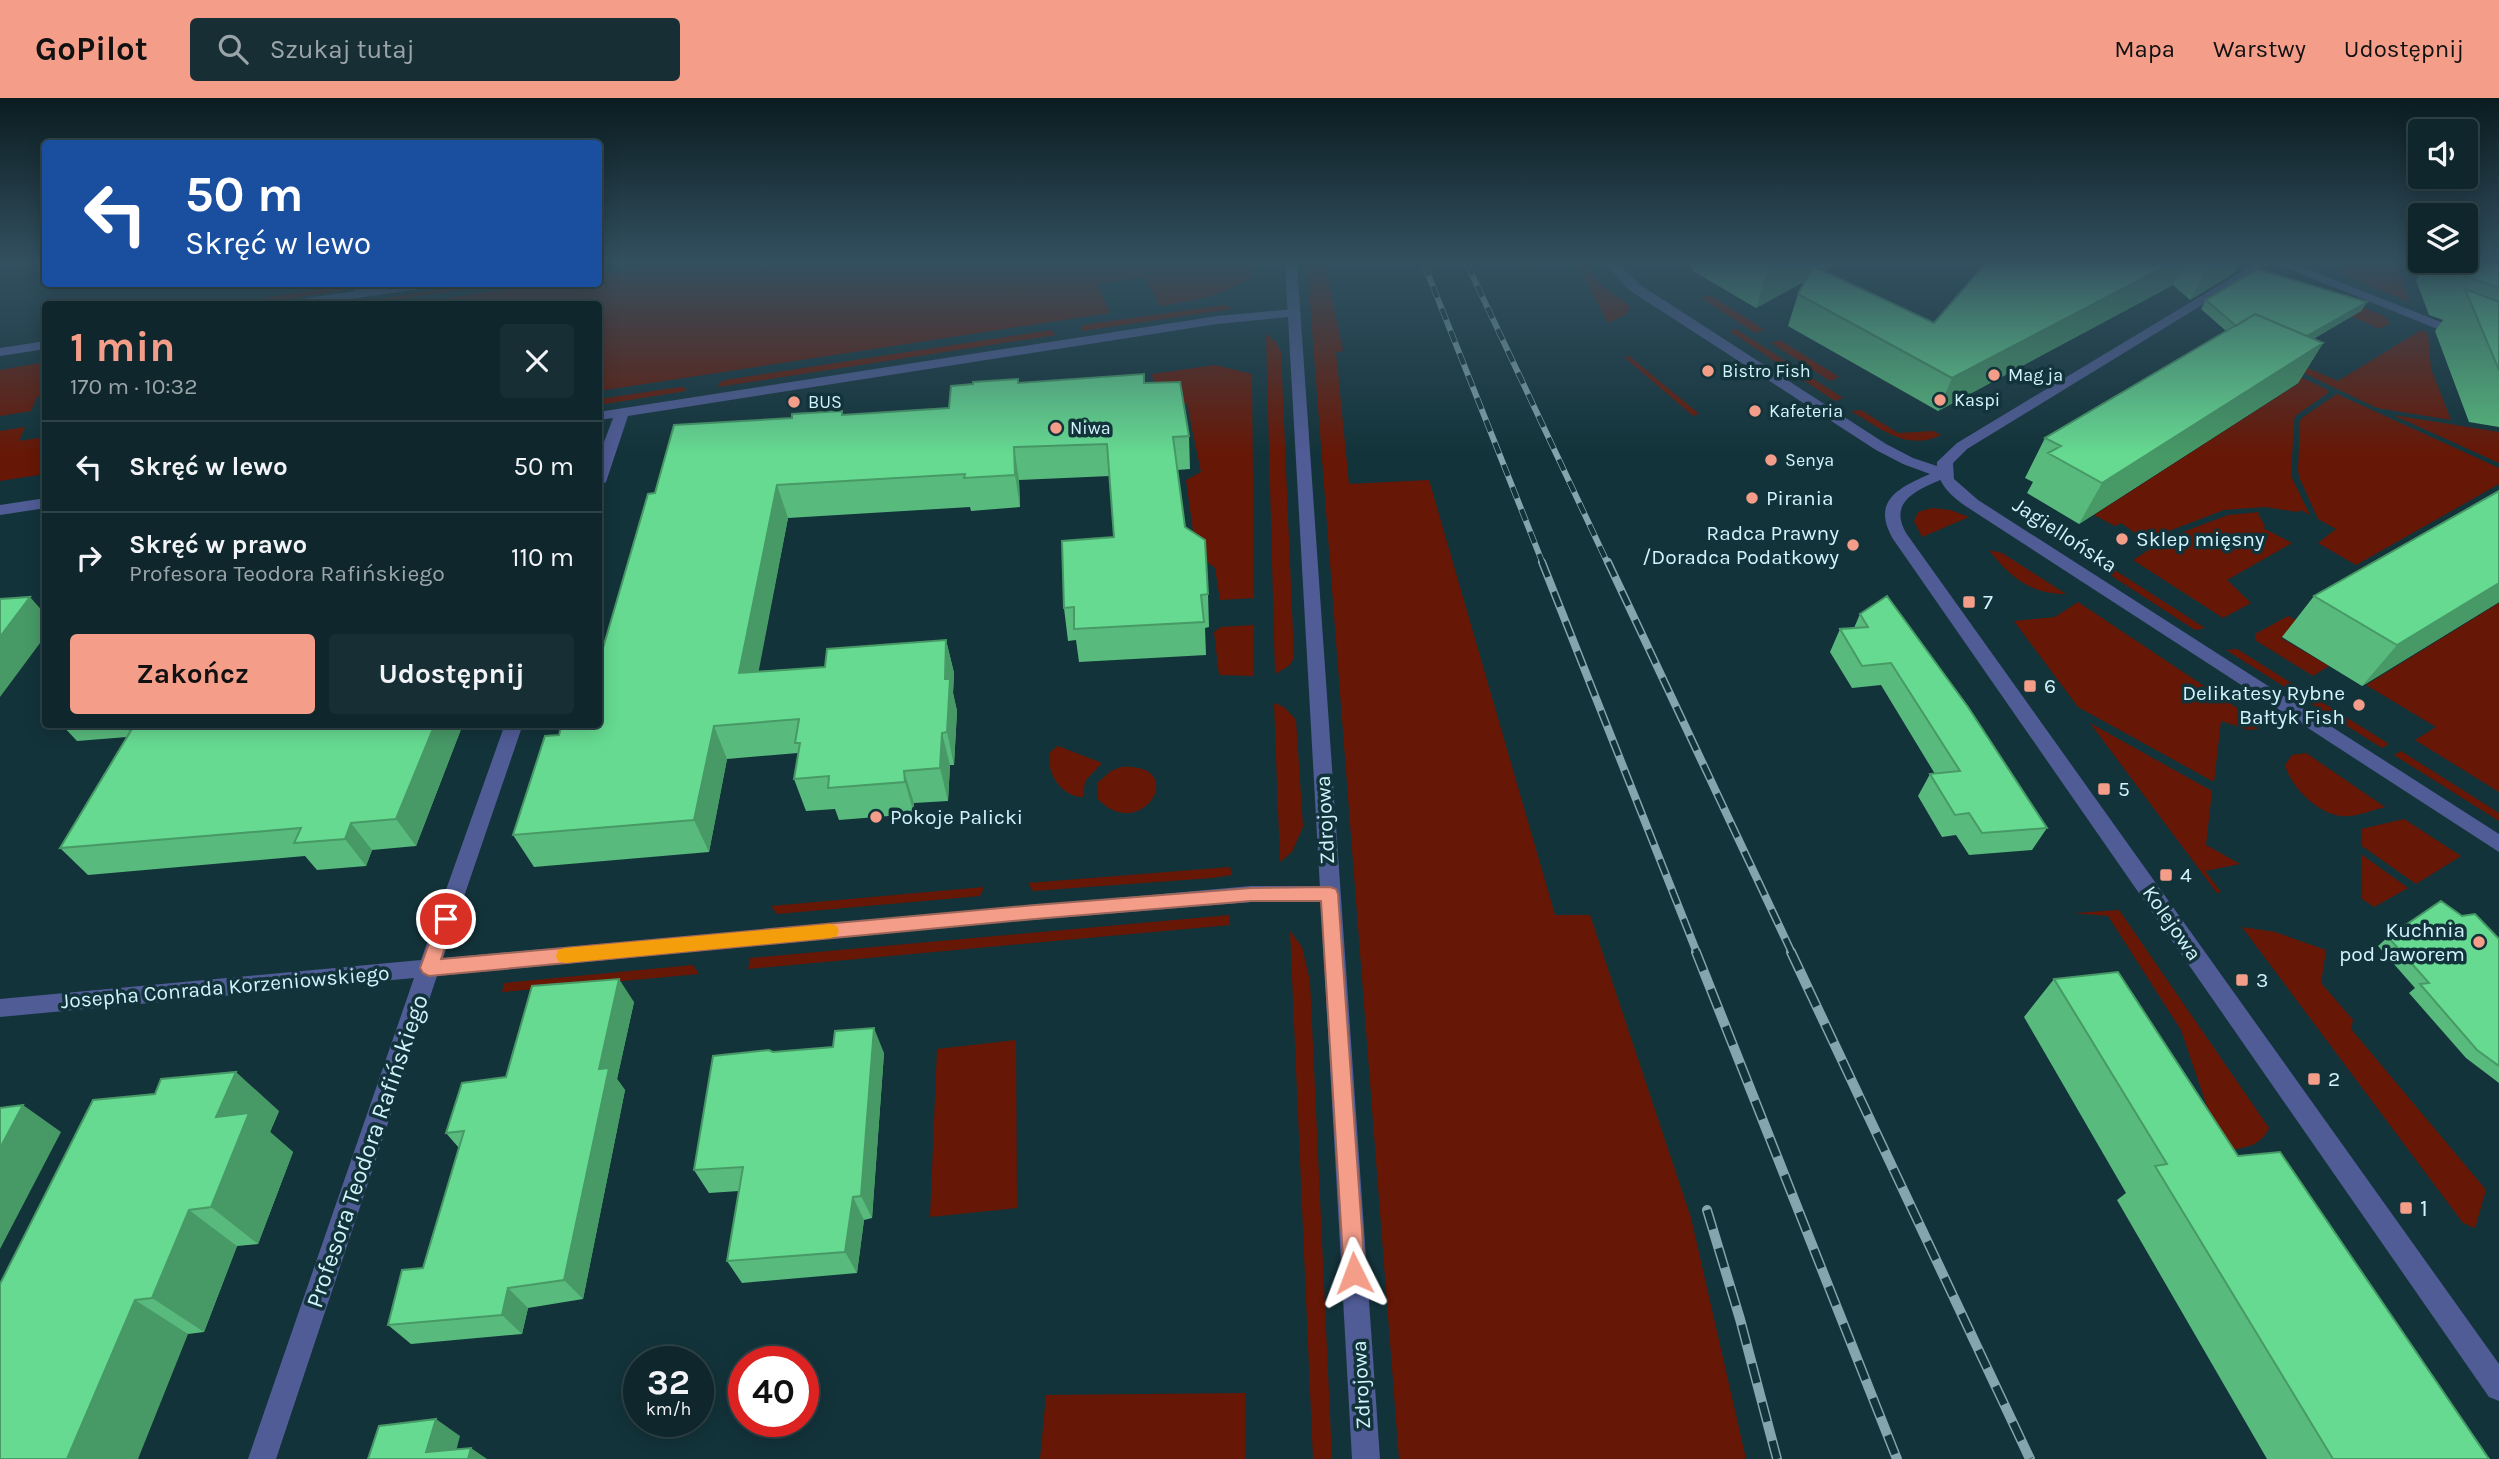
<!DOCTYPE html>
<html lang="pl">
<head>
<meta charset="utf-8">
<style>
  :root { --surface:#0e262c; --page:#172e34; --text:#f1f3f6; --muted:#9ba5a9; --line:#2e4348; --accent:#f49e8a }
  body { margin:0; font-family:Karla,sans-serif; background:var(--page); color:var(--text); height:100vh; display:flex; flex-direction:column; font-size:26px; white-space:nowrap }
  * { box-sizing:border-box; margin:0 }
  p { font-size:23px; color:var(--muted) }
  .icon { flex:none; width:38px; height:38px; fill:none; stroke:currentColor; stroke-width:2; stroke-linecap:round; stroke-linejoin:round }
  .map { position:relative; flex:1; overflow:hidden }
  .sheet { position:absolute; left:42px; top:203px; width:560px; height:427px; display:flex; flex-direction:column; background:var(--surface); border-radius:7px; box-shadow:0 4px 18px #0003,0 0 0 2px var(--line) }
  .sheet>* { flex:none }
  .guide { position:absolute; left:42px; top:42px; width:560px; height:147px; border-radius:7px; box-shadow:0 4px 18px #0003,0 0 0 2px var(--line); background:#1a4fa0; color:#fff; overflow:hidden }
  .tools { position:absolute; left:2408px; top:21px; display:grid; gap:14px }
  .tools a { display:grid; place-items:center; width:70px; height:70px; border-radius:7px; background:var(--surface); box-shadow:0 4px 18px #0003,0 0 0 2px var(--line); font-size:35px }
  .speed { position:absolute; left:623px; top:1248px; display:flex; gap:14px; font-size:35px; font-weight:700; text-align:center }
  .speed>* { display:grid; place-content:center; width:91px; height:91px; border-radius:50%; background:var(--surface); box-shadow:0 4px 18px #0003,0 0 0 2px var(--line); line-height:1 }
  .speed small { font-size:18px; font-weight:400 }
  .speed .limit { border:10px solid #d22; background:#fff; color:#111 }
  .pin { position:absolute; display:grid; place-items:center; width:60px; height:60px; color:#fff; margin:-30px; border:4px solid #fff; border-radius:50%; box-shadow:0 2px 7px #0007 }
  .me { position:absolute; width:77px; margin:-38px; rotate:357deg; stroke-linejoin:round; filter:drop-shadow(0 0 5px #0008) }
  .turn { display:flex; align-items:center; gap:24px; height:147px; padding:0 28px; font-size:32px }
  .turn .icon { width:91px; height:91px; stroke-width:2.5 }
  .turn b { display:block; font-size:49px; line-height:60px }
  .round { display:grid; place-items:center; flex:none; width:74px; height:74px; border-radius:7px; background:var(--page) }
  .headline { display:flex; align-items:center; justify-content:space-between; height:119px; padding:0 28px }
  h1 { font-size:42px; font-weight:700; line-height:52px; color:var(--accent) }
  .cta { display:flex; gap:14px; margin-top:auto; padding:14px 28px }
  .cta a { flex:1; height:80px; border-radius:7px; background:var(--accent); color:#111; font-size:28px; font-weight:700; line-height:80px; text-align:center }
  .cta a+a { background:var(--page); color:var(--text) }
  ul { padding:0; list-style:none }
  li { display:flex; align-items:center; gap:21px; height:91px; padding:0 28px; border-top:2px solid var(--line) }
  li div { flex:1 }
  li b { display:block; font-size:26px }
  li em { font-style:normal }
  header { display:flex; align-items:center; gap:42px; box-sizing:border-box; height:98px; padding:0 35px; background:var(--accent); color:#111 }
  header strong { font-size:33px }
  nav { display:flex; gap:38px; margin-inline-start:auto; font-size:24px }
  .search { width:490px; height:63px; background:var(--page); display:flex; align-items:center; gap:18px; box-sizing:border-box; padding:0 24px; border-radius:7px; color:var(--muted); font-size:26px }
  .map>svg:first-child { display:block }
  .green { fill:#671705 }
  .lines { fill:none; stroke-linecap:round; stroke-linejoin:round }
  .service { fill:#505c96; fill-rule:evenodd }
  .minor { fill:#505c96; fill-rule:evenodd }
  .tertiary { fill:#505c96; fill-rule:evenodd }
  .rail-far2-casing { stroke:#83a5ad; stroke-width:6 }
  .rail-far1-casing { stroke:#83a5ad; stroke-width:8 }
  .rail-casing { stroke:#83a5ad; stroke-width:10 }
  .rail-far2 { stroke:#13333a; stroke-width:4.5; stroke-dasharray:12; stroke-linecap:butt }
  .rail-far1 { stroke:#13333a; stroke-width:5; stroke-dasharray:16; stroke-linecap:butt }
  .rail { stroke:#13333a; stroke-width:7; stroke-dasharray:20; stroke-linecap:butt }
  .wall { fill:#58bb7d }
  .shaded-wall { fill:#479966 }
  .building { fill:#66da91; stroke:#479966; stroke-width:2 }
  .route { fill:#f49e8a; stroke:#9f675a; stroke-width:2 }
  .slow { fill:#f59e0b }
  .poi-dot { fill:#f49e8a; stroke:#13333a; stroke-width:2.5 }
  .labels { text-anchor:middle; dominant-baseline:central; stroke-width:7; stroke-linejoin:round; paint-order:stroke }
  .far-poi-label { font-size:18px; fill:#d0f4fd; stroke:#13333a; text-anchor:start }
  .poi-label { font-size:21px; fill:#d0f4fd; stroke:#13333a; text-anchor:start }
  .street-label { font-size:21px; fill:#d0f4fd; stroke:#13333a }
  .near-street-label { font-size:24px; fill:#d0f4fd; stroke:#13333a }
  .near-poi-label { font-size:24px; fill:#d0f4fd; stroke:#13333a; text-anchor:start }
</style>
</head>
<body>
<header>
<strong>GoPilot</strong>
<div class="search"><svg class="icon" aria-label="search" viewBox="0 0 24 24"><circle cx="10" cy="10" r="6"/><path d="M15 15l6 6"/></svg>Szukaj tutaj</div>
<nav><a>Mapa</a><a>Warstwy</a><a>Udostępnij</a></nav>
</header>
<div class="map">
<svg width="2499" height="1361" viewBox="0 0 2499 1361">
  <rect width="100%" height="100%" fill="#13333a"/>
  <!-- green -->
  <path class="green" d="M660,166h591v13c-31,20 -55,23 -91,29l-15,-29 -48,7 13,29 -511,78 -1,-87h-190l131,-20h59l1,-10z
    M1307,166h18l18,87 -7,1 13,132 80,-4 126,435h35l101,303 55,241h-347z
    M1577,166h8l17,22 28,20 -3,8 -19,9z
    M2351,166h46l12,38 -63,-26 -5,-5z
    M478,186h22l-133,20h-22z
    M348,187l-7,6 -89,13h-28z
    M1710,197l55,35 -10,3 -54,-35z
    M2336,198l48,20 6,7 -10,6 -62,-27z
    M1224,207l8,4 -150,22v-6z
    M1736,231l107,69 -8,3 -106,-70z
    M1051,232l5,5 -338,52 1,-4 6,-3z
    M2421,232l7,3 3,36 20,51 -74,-12 -92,-44 6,-3 47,20z
    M1266,236l10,8 5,10 13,306 -5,8 -14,8z
    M1780,242l59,37 -9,4 -59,-38z
    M2242,251l86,41v3l-33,23 -1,5 -3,55 19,39 -9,-5 -4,2 -32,-5 -41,3 -79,30 -24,-17 -6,3 -21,-11 205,-132 -67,-30z
    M1629,258l68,56 2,2 -6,2 -69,-59z
    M45,264v33l-8,2 -6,14 -31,5v-46z
    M1215,267l37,9 2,224 -34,2 -5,-32 -19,-15 -10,-73 15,-8 -14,-68 -30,1 -5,-31z
    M680,289l6,1v3l-87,14v-6z
    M2337,296l162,74v16l-143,81 -38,-22 18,-14 -18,-10 -19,-42 -1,-7 2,-49 3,-4z
    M1861,312l37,23 35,-2 8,4c-35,17 -61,-7 -90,-24z
    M2393,317l106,17v31z
    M25,329l-6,14 26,-4v37l-45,7v-50z
    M1932,410l18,2 19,7 -47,20 -8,-16 4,-9z
    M2260,414l-2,2 7,12 -2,2 29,15 -65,37 24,23 -28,15 -90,-58 22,-14 -1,-3 74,-28z
    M1989,452l13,3 64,41c-36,0 -56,-17 -77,-44z
    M2105,466l100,64 -10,2 -97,-63z
    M2078,504l183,122 -4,5 -8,1 -28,-9 -7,61 -136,-75 -64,-86 41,-4z
    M2499,505v189l-84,-52 21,-13 -70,-42z
    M2288,518l16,8 -23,14 48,28 -16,10 -58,-36v-6z
    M1254,527v51l-35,-1 -5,-43 7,-5z
    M2237,551l152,95 -7,4 -156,-98z
    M1274,605l10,4 12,13 7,107 -11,25 -12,10z
    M2090,625l122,68 -6,54 34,19 -35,7 16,21 -4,1z
    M1058,648l44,17 -17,18 -2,16c-22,0 -38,-26 -33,-45z
    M2401,653l98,62v8l-105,-66z
    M2306,655l79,54c-13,3 -31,11 -44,9 -24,-3 -50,-29 -56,-51l7,-10z
    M1121,669c71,-4 20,78 -23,32l-1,-16 14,-12z
    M2404,721l57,37 -45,28 -54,-38 -1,-17z
    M2361,756l47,34 -34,19 -12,-8z
    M1230,769l2,8 -20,3 -179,13 -5,-8z
    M984,789l-4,9 -203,18 -6,-8z
    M2119,812l150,218c-9,20 -27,20 -47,23l-41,-121 -73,-114 -34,-3z
    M1230,817v10l-482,44 2,-11z
    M2242,829l33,5 51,18 -5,33 32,37 -2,9 135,161 -11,38 -12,-5z
    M1290,833l12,16 8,34 22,478h-19z
    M693,867l6,9 -197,18 2,-9z
    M1016,942l1,168 -87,9 7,-168z
    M1245,1295l1,66h-206l6,-64z"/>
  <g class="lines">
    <!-- service -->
    <path class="service" d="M355,186h12l-3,13h-10z"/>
    <!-- minor -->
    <path class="minor" d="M1606,166h13l20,20 247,160 27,14 36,12 3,3 -3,3c-25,12 -63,22 -43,57l593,831v37l-10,-4 -596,-858c-22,-38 5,-51 37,-65l-27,-10 -27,-14 -247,-160z
      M2277,166h17l205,81v9z
      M404,186h28l-6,4 -109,16h-30l7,-4z
      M1294,211l7,4 -2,3 -82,8 -589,92 -22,66 -8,5v-29l15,-40 -15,2v-8l619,-96z
      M46,243v8l-46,7v-8z
      M46,400v10l-46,7v-10z
      M505,626h18l-80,234 808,-72h79l7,2 3,6 -3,6 -7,2h-79l-244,20 -570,54 -161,483h-28l166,-481 -414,39v-18l421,-39z"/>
    <!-- tertiary -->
    <path class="tertiary" d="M1285,166h12l83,1195h-28z
      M2254,166h15l-302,185 -14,14 1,16 24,21 521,334v18l-532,-345c-16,-11 -31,-24 -30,-45l20,-19z"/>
    <defs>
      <path id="rail-far2" d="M1424,166l119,300
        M1467,166l141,300"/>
      <path id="rail-far1" d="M1542,464l155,391
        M1608,464l184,391"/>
      <path id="rail" d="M1696,854l201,507
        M1791,854l239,507
        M1707,1112l33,109 37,140"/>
    </defs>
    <!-- rail-far2 casing -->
    <use href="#rail-far2" class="rail-far2-casing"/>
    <!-- rail-far1 casing -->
    <use href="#rail-far1" class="rail-far1-casing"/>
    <!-- rail casing -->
    <use href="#rail" class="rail-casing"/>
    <!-- rail-far2 -->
    <use href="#rail-far2" class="rail-far2"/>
    <!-- rail-far1 -->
    <use href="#rail-far1" class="rail-far1"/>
    <!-- rail -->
    <use href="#rail" class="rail"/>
  </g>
  <!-- wall -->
  <path class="wall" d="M1689,166h147l-13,7 111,52 51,-59h254l-5,9 -44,27 -17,-15 -235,126 -150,-85 10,-32 7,-13 -49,27 -63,-37z
    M2427,166h72v163l-30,-5 -34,-91 8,-11 -14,-5 -13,-35z
    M2206,202l161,2 -6,9 -48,28 10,4 -25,40 -219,141 -52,-31 6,-11 -8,-4 20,-40 181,-107 -25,-22z
    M1018,281v4h126l45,53 1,33 -13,1 8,57 23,67 1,33 -4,1 1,27 -127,7 -3,-22 -8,1 -4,-33 50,-71 -4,-61 -91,4 1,27 -49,4 -1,-4 -182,11 -30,153 67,-4 121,-27 8,33 -1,20 4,18 -3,54h-4l-2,36 -34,2v11l-75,6 -4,-11 -29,2 -12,-32 4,-26 -71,6 -18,93 -175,15 -21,-32 46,-100 42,-80 191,-237 50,-7 1,4 106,-7z
    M2314,498l185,6 -137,84 -80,-49z
    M1860,516l187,214 -15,22 -63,5 -13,-20 -14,2 -24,-41 12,-22h5l-54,-89 -29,3 -22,-36 10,-23 14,-1z
    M61,626h402l-47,122 -44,4 -6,16 -49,4 -12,-14 -217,19 -28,-27 67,-111 -50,4z
    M2462,818l37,23v144l-33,-25 -57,-65 6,-5 -37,-42 10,-9z
    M2054,881l184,177 251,303h-222l-150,-259 9,-7 -102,-176z
    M634,904l-17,77 8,11 -42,209 -55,9 -6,26 -111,10 -23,-19 35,-57 36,-120 -13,-15z
    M833,949l51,6 -12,165 -8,2 -7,53 -115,10 -15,-22 12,-70 -30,2 -15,-23 79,-118z
    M279,1013l-9,21 23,20 -35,92 -21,2 -33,86 -16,2 -188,-50z"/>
  <!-- shaded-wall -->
  <path class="shaded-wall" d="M1773,166h63l-80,44 13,-42z
    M2170,166h14l-11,21 -235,126 14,-33z
    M2214,166h25l-5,9 -44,27 17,-32z
    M2367,204l-6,9 -94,55 5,-9z
    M2323,245l-25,40 -219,141 23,-41z
    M1014,349l5,33 1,27 -5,-32z
    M777,387l11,33 -36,188 -13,-33z
    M2499,485v19l-137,84 35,-41z
    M30,499l16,18v20l-46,62v-60z
    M946,542l8,33 -1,20 4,18 -3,54 -7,-33 -2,-53z
    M123,626h18l-7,13z
    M435,626h28l-47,122 -20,-27z
    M714,628l13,33 -18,93 -15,-32z
    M942,635l8,32 -2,36 -8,-33z
    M904,673l10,32v11l-9,-32z
    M351,725l21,27 -6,16 -21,-27z
    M619,881l15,23 -17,77 8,11 -42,209 -19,-19 35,-211z
    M874,930l10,25 -12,165 -11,-22z
    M236,974l43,39 -9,21 23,20 -35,92 -47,-37 5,-90z
    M23,1007l38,27 -61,117v-101z
    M853,1099l11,23 -7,53 -12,-21z
    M189,1112l48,36 -33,86 -52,-34z
    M508,1190l20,20 -6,26 -20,-19z
    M135,1202l53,34 -50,125h-71z
    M436,1321l24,17 -6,23 -28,-7z
    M471,1350l16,11h-19z"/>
  <!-- building -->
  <path class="building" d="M1985,166h185l-218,114 -154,-84 15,-28 121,57z
    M2202,166h12l-7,4z
    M2455,166h44v24l-41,-15z
    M2257,171l110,33 -60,34 -52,-22 -19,12 -30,-26z
    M2465,191l34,13v68z
    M2255,216l68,29 -221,140 -54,-30 13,-7 -16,-8z
    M1144,276v9l36,-1 9,54 -16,1 12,90 20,13 3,54 -7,1 3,27 -130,7v-22l-10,1 -2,-67 52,-4 -7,-93 -93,3 1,28 -51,3 1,-4 -188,11 -38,188 86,-6 2,-18 119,-9 -1,39h5l-3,53 -5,1 -2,35 -36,3 1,11 -77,6 1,-12 -35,3 6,-36h-5l4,-24 -85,7 -20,94 -181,15 32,-99 14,-1 3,-11h36v-69h3l47,-161 7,-1 19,-68 118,-7v-4l50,-3v4l107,-7 2,-22 22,-2v-2l45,-3v4z
    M2499,393v92l-102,62 -83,-49z
    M1887,498l81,111 79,121 -65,5 -13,-20 -14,2 -25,-41 30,-3 -69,-108 -29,3 -22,-37 28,-2 -8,-13z
    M30,499l-30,40v-38z
    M135,626h300l-39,95 -45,4 -6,16 -51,4 7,-15 -241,20z
    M2441,803l21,15 13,-2 24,25v127l-22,-16 -57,-66 9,-1 -41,-46z
    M2118,874l120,184 42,-4 209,307h-156l-178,-293 12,-2 -113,-185z
    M619,881l-20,90 10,-1 -45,212 -56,8 -6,27 -114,10 14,-55 21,-2 41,-137 -18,2 16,-50 44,-6 26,-91z
    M874,930l-13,168 -8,1 -8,55 -118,9 16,-94 -49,3 19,-114 56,-6 4,2 60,-5 2,-16z
    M236,974l-20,45 33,-4 -38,94 -22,3 -37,88 -17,2 -68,159h-67v-175l93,-184 62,-6 6,-15z
    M23,1007l-23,43v-40z
    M436,1321l-10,33 45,-4 -3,11h-100l11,-33z"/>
  <!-- sky -->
  <linearGradient id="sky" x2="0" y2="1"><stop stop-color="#0a1c20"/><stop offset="0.46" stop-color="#335060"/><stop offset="1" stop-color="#335060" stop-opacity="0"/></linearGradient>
  <rect width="2499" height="357" fill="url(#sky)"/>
  <!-- route -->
  <path class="route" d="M1330,789l6,2 2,5 27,379 -3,7 -8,3 -7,-3 -3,-7 -23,-372h-70l-216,18 -606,57 -6,-3 -3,-5 18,-49 2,-5h13l2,5 -14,40 594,-54 216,-17z"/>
  <!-- slow -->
  <path class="slow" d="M830,826l7,2 2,5 -2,5 -7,2 -265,25 -7,-2 -2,-5 2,-6 7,-2z"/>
  <!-- markers -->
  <g class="poi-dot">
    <circle cx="1708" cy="273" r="7"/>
    <circle cx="1994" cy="277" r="7"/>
    <circle cx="1940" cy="302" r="7"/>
    <circle cx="794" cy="304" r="7"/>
    <circle cx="1755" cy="313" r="7"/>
    <circle cx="1056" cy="330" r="7"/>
    <circle cx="1771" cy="362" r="7"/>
    <circle cx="1752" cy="400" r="7"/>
    <circle cx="2122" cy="441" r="7"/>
    <circle cx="1853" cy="447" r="7"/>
    <rect x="1962" y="497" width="14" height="14" rx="3.5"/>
    <rect x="2023" y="581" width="14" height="14" rx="3.5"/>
    <circle cx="2359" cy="607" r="7"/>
    <rect x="2097" y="684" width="14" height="14" rx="3.5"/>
    <circle cx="876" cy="719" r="7"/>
    <rect x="2159" y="770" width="14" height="14" rx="3.5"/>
    <circle cx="2479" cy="844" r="7"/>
    <rect x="2235" y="875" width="14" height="14" rx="3.5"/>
    <rect x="2307" y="974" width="14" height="14" rx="3.5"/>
    <rect x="2399" y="1103" width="14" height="14" rx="3.5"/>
  </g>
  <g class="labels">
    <!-- far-poi labels -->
    <g class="far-poi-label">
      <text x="1722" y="273">Bistro Fish</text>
      <text x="2008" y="277">Mag ja</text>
      <text x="1954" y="302">Kaspi</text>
      <text x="808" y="304">BUS</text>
      <text x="1769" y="313">Kafeteria</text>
      <text x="1070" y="330">Niwa</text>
      <text x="1785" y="362">Senya</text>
    </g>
    <!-- poi labels -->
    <g class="poi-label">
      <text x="1766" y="400">Pirania</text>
      <text x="1839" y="435" text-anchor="end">Radca Prawny<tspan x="1839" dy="24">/Doradca Podatkowy</tspan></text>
      <text x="2136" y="441">Sklep mięsny</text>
      <text x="1983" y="504">7</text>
      <text x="2044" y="588">6</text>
      <text x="2345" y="595" text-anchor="end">Delikatesy Rybne<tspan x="2345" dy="24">Bałtyk Fish</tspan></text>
      <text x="2118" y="691">5</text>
      <text x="890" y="719">Pokoje Palicki</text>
      <text x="2180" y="777">4</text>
      <text x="2465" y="832" text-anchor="end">Kuchnia<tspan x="2465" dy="24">pod Jaworem</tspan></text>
      <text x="2256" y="882">3</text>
      <text x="2328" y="981">2</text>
    </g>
    <!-- street labels -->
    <g class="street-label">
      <text transform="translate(2065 437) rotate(33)">Jagiellońska</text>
      <text transform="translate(1325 722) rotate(-93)">Zdrojowa</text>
      <text transform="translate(2172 825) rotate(55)">Kolejowa</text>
      <text transform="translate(225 889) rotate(-5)">Josepha Conrada Korzeniowskiego</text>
      <text transform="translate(1361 1287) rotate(-93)">Zdrojowa</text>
    </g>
    <!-- near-street labels -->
    <g class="near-street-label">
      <text transform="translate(367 1053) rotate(-71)">Profesora Teodora Rafińskiego</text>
    </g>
    <!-- near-poi labels -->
    <g class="near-poi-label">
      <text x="2420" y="1110">1</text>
    </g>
  </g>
</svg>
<div class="tools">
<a><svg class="icon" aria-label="sound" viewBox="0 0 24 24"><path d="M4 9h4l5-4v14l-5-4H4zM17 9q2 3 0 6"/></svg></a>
<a><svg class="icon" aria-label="layers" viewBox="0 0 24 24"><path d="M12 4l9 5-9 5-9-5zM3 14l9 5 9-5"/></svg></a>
</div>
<div class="speed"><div>32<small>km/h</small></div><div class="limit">40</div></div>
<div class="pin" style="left:446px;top:821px;background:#d93025"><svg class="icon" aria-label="arrive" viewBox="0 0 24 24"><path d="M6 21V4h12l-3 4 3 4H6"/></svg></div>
<svg class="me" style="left:1354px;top:1175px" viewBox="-20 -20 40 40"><path d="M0-17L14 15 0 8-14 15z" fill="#f49e8a" stroke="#fff" stroke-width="4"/></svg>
<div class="guide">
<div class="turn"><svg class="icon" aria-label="left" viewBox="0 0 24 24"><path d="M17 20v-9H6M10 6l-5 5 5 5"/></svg><div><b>50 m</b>Skręć w lewo</div></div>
</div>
<section class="sheet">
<div class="headline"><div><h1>1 min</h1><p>170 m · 10:32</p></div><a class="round"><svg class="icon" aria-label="close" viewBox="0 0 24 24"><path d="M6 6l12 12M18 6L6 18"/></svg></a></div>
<ul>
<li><svg class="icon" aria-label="left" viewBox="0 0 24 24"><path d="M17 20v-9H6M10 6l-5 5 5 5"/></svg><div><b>Skręć w lewo</b></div><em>50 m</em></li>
<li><svg class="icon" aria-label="right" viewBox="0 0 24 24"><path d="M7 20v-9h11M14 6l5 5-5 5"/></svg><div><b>Skręć w prawo</b><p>Profesora Teodora Rafińskiego</p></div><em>110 m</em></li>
</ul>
<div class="cta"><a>Zakończ</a><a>Udostępnij</a></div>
</section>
</div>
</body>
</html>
